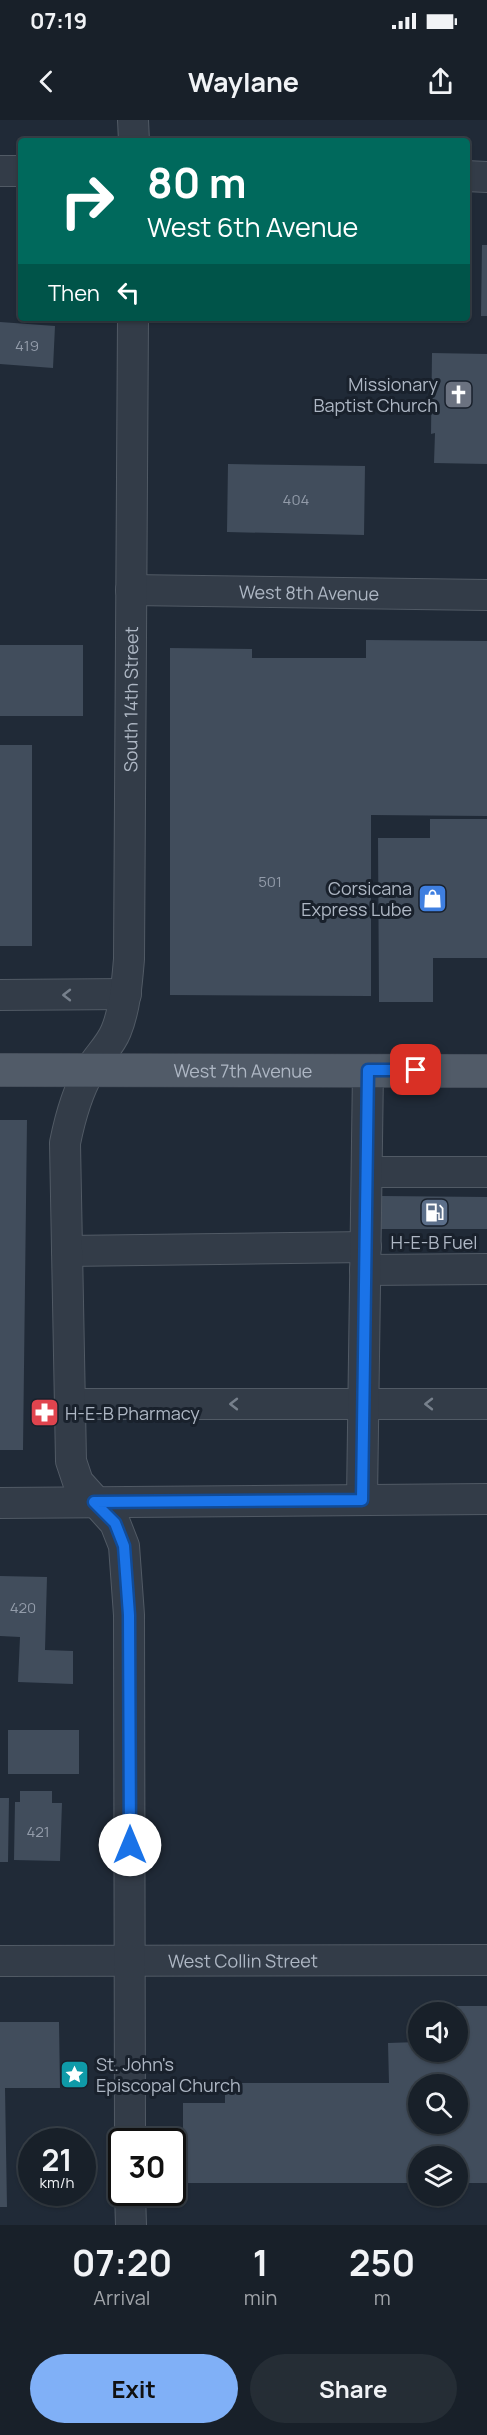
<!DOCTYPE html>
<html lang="en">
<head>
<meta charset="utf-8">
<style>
  :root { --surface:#182029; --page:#252d35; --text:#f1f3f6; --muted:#9fa3a8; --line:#363e46; --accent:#80b0f7 }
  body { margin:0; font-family:Manrope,sans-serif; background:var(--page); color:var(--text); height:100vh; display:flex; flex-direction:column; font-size:22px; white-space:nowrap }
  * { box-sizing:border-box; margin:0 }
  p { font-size:20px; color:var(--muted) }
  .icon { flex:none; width:33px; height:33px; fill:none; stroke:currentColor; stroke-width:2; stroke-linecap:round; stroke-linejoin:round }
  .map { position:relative; height:2105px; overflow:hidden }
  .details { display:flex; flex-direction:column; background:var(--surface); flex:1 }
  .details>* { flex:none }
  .guide { position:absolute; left:18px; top:18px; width:452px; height:183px; border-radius:6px; box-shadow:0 2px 4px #0004,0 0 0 2px var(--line); background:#00695c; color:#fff; overflow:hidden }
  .buttons { position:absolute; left:408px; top:1882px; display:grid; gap:12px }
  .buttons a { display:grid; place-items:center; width:60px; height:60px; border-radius:50%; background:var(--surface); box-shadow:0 2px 4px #0004,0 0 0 2px var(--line); font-size:30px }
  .speed { position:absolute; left:18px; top:2008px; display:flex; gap:12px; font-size:30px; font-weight:700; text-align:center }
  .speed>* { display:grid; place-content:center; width:78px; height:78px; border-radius:50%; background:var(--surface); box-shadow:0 2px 4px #0004,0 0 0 2px var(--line); line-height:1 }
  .speed small { font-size:15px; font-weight:400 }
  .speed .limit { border:3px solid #111; border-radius:9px; background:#fff; color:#111 }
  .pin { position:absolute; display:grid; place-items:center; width:51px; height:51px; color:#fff; margin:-26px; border-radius:12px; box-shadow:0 3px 9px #0006 }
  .me { position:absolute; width:66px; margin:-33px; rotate:0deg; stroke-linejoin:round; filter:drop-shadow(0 0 4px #0008) }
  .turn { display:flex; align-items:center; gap:21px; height:126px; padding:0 30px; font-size:27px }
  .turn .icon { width:78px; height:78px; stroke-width:2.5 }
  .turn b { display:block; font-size:42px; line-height:51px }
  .then { display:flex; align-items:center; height:57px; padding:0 30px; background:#0003; gap:12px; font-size:22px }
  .eta { display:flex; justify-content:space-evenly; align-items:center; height:102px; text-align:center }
  .eta b { font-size:36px; font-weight:700; line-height:42px }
  .action { display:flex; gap:12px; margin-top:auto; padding:12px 30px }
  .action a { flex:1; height:69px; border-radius:36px; background:var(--accent); color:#111; font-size:24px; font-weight:700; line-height:69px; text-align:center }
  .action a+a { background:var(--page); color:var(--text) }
  .status { display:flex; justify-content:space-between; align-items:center; height:42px; padding:0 30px; background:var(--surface); direction:ltr }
  .status svg { height:16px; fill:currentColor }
  header { display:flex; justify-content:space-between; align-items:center; height:78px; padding:0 30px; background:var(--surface); font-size:27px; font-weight:700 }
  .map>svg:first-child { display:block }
  .building { fill:#414d5c; fill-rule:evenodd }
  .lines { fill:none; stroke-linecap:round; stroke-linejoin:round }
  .minor-casing { stroke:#515a65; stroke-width:32 }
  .major-casing { stroke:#3d4551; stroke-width:34 }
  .minor { stroke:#333c48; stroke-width:30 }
  .major { stroke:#515b68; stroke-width:33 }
  .oneway { stroke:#77808c }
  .route-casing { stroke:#114b97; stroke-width:15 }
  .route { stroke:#1a73e8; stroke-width:10 }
  .labels { text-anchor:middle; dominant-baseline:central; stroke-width:6; stroke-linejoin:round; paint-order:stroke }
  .number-label { font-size:15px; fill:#939caa }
  .poi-label { font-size:18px; fill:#aeb7c4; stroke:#19212c; text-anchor:end }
  .street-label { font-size:18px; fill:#aeb7c4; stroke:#19212c }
</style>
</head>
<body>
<div class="status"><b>07:19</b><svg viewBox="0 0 49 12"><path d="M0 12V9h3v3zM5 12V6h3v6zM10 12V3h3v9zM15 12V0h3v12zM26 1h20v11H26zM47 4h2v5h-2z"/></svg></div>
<header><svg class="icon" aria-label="back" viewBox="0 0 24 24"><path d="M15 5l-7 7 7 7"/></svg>Waylane<svg class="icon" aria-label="share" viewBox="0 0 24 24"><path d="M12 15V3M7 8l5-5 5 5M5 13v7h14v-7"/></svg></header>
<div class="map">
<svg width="487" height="2105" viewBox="0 0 487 2105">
  <rect width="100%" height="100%" fill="#202a37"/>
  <!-- building -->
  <path class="building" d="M482,125h5v71h-6z
    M466,127h4v28h-4z
    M0,202l55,4 -2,42 -53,-4z
    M432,233l55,1v110l-53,-1 1,-30 -4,1z
    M228,344l137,2 -1,69 -137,-3z
    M366,520l121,1v175l-116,-1v181l-201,-1v-347l82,1v9h114z
    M0,525h83v71h-83z
    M0,625h32v201h-32z
    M430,699h57v139h-54v44h-54l-1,-164h52z
    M0,1000h27l-4,330h-23z
    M382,1076l105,1v32h-106z
    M0,1456l47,1 -2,73 28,1v33l-55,-2 2,-45 -20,-1z
    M8,1610h71v44h-71z
    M20,1671h32v12h10l-2,58 -46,-1 1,-58h5z
    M0,1678h9l-1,64h-8z
    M452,1886h35v177h-29v-26h-40v26h-235v-80h42v-20h164l-1,-40 30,-1v10h40v-39h-6zM418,1965h40v39h-40z
    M0,1902h59l1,66h-55l2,119h-7z"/>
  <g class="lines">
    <defs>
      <g id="minor">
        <path d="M133,0l1,21"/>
        <path d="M0,51h21"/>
        <path d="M466,56l21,1"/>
        <path id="s1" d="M131,470l356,5"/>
        <path d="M0,875l126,-1"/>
        <path d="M367,1052h120"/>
        <path d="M67,1131l299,-4"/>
        <path d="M365,1150l122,-1"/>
        <path d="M69,1284h418"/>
        <path d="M362,1380l6,-430"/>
        <path d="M0,1383l487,-4"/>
        <path id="s2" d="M0,1841l487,-1"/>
        <path id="s3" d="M130,2022l-1,-527 -5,-69 -9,-23 -37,-41 -7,-21 -6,-318c5,-25 12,-51 25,-73 8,-14 20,-24 26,-39 9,-22 11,-48 13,-72l4,-641"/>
        <path d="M130,2073l1,32"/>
      </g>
      <g id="major">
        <path id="s4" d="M0,950l487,1"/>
      </g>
    </defs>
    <!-- minor casing -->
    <use href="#minor" class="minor-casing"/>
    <!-- major casing -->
    <use href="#major" class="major-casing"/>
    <!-- minor -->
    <use href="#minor" class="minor"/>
    <!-- major -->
    <use href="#major" class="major"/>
  </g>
  <!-- one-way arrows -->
  <defs><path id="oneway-chevron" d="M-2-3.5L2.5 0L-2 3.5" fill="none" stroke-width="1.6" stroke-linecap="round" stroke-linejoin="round" transform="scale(1.5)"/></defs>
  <g class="oneway">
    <use href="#oneway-chevron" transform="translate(67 875) rotate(180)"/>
    <use href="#oneway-chevron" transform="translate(234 1284) rotate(-180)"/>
    <use href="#oneway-chevron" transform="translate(429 1284) rotate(-180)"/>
  </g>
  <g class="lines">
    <defs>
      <path id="route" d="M130,1725l-1,-230 -5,-69 -9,-23 -21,-21 268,-2 6,-430h48"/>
    </defs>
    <!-- route casing -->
    <use href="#route" class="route-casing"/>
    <!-- route -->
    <use href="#route" class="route"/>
  </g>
  <!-- icons -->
  <defs>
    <symbol id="church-square" viewBox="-11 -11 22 22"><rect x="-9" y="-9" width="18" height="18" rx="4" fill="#6b7280" stroke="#19212c"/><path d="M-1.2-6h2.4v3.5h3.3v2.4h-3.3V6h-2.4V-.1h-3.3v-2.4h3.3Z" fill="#fff"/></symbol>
    <symbol id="shop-square" viewBox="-11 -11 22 22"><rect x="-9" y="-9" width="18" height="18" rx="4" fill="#3f7fe0" stroke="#19212c"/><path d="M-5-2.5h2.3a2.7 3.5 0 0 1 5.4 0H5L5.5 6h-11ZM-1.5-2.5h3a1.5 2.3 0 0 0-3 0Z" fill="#fff"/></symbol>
    <symbol id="fuel-square" viewBox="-11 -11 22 22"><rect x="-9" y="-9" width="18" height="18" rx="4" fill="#5c6f8a" stroke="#19212c"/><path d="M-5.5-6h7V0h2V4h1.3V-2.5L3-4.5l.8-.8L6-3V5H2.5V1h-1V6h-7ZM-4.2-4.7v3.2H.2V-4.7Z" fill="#fff"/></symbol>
    <symbol id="pharmacy-square" viewBox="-11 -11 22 22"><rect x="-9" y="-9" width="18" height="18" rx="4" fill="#e0444e" stroke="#19212c"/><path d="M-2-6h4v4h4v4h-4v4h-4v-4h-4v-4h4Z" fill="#fff"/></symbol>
    <symbol id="sight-square" viewBox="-11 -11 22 22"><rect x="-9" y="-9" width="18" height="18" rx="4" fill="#0f9aa8" stroke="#19212c"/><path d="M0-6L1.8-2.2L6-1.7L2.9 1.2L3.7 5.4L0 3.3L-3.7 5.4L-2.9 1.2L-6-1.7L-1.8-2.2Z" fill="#fff"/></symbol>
  </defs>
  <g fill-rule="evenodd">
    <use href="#church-square" x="442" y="258" width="33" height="33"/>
    <use href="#shop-square" x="416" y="762" width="33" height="33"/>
    <use href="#fuel-square" x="418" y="1076" width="33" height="33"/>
    <use href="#pharmacy-square" x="28" y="1276" width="33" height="33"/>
    <use href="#sight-square" x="58" y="1938" width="33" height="33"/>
  </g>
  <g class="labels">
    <!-- number labels -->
    <g class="number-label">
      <text x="27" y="225">419</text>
      <text x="296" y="379">404</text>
      <text x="270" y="761">501</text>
      <text x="23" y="1487">420</text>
      <text x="38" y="1711">421</text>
    </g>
    <!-- poi labels -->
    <g class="poi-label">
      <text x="438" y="264">Missionary<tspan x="438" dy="21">Baptist Church</tspan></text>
      <text x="412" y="768">Corsicana<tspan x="412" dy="21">Express Lube</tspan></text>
      <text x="434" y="1122" text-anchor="middle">H-E-B Fuel</text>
      <text x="65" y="1293" text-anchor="start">H-E-B Pharmacy</text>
      <text x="96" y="1944" text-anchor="start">St. John's<tspan x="96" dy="21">Episcopal Church</tspan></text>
    </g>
    <!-- street labels -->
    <g class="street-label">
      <text stroke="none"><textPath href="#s1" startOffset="178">West 8th Avenue</textPath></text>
      <text stroke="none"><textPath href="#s3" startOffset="1474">South 14th Street</textPath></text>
      <text stroke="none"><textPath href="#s4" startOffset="243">West 7th Avenue</textPath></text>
      <text stroke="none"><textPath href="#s2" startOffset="243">West Collin Street</textPath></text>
    </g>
  </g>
</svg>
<div class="buttons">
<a><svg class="icon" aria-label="sound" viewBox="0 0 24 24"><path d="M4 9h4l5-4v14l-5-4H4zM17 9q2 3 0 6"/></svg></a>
<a><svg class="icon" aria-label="search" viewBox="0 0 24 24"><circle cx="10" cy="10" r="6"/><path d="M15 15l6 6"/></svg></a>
<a><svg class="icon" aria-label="layers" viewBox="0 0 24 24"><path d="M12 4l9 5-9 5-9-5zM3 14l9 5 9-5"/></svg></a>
</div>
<div class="speed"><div>21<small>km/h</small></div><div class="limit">30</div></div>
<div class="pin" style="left:416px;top:950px;background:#d93025"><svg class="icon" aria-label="arrive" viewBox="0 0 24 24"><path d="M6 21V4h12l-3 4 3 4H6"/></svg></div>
<svg class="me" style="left:130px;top:1725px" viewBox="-20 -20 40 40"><circle r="19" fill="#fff"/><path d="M0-13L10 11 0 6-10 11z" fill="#1a73e8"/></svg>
<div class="guide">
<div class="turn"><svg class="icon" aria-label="right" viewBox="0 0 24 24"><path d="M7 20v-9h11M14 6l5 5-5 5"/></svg><div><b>80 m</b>West 6th Avenue</div></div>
<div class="then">Then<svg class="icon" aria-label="left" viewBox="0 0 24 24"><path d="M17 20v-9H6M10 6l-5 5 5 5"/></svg></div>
</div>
</div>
<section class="details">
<div class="eta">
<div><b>07:20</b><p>Arrival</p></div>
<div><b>1</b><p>min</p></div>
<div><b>250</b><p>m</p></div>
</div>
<div class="action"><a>Exit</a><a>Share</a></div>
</section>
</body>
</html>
